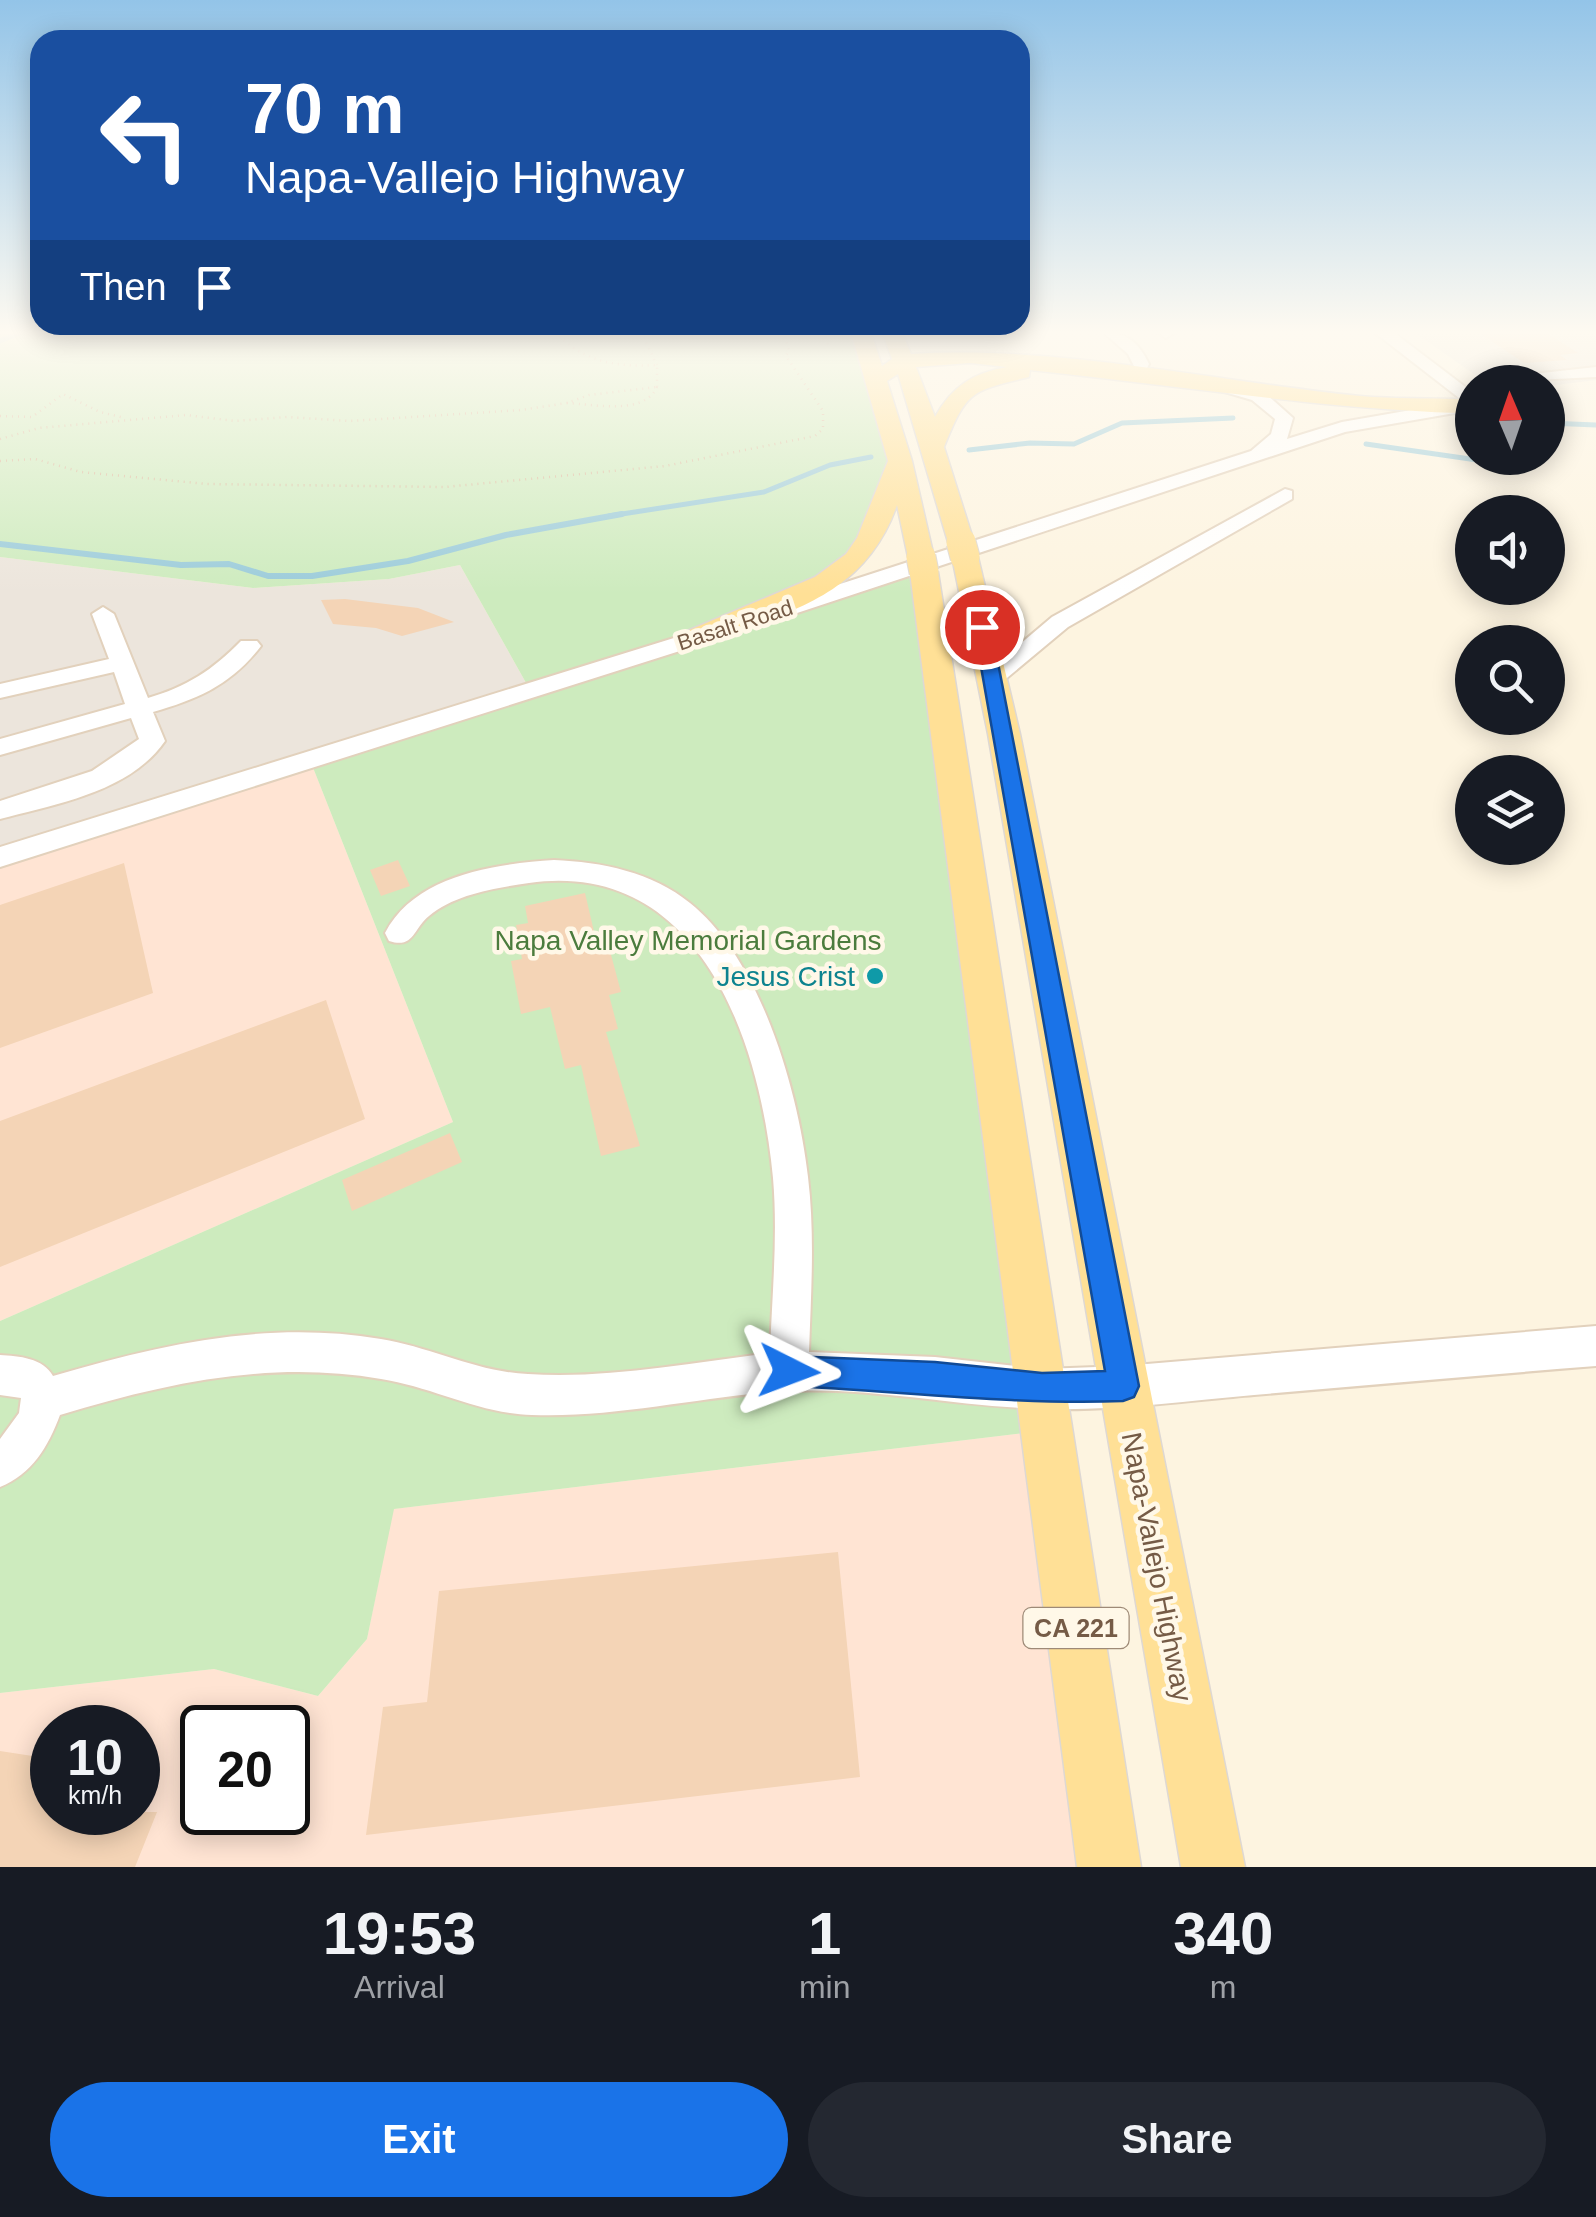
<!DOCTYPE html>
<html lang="en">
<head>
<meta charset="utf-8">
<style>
  :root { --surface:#171b24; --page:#242831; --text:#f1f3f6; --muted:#9ea1a6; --accent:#1a73e8 }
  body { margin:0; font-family:Helvetica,sans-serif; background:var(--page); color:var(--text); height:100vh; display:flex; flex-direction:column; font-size:38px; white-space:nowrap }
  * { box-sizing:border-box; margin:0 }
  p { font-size:32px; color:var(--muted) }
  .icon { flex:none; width:55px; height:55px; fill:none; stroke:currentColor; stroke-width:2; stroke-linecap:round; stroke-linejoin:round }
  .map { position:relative; height:1867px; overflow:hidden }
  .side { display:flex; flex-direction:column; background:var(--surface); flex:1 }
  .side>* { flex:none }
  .guide { position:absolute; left:30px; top:30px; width:1000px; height:305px; border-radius:30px; box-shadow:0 5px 25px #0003; background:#1a4fa0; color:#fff; overflow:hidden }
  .needle { width:65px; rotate:358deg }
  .tools { position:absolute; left:1455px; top:365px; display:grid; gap:20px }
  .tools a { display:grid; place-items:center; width:110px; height:110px; border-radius:50%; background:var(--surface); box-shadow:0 5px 25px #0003; font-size:50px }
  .speed { position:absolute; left:30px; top:1705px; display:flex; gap:20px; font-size:50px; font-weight:700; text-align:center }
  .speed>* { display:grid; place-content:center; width:130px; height:130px; border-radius:50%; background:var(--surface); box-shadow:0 5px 25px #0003; line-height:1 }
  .speed small { font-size:25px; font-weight:400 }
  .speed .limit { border:5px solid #111; border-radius:15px; background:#fff; color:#111 }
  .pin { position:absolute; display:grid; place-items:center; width:85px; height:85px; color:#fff; margin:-42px; border:5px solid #fff; border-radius:50%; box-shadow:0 2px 10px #0007 }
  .me { position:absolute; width:110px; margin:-55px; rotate:93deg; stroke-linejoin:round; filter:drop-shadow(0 0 8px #0008) }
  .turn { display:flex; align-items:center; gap:35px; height:210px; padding:0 50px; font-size:45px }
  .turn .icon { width:130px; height:130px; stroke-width:2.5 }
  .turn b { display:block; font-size:70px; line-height:85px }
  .then { display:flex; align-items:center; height:95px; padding:0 50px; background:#0003; gap:20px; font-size:38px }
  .eta { display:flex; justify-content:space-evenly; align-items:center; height:170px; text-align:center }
  .eta b { font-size:60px; font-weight:800; line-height:70px }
  .cta { display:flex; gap:20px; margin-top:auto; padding:20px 50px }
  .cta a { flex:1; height:115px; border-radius:60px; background:var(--accent); color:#fff; font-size:40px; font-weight:800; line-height:115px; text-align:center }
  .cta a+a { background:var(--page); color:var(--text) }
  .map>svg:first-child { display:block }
  .commercial { fill:#ffe4d3; fill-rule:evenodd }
  .industrial { fill:#ece5dc }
  .green { fill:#cdebbe }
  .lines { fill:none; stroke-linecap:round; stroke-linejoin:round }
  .stream-far1 { stroke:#9acbda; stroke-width:5 }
  .stream { stroke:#9acbda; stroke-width:6 }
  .building { fill:#f4d4b6 }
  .minor-casing { stroke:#e2d1bc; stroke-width:4 }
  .major-casing { stroke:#ded8d3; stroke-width:3 }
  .path-far1 { stroke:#d9b79a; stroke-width:2.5; stroke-dasharray:1 5; stroke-linecap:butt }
  .path { stroke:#d9b79a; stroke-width:5; stroke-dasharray:2.5 8; stroke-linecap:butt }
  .minor { fill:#fff; fill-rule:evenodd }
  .major { fill:#ffe096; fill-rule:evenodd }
  .major-bridge-casing { stroke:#ded8d3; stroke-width:31; stroke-linecap:butt }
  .major-bridge { stroke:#ffe096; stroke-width:29 }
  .route { fill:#1a73e8; stroke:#114b97; stroke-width:2.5 }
  .culture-dot { fill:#0f9aa8; stroke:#fff8e8; stroke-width:4 }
  .labels { text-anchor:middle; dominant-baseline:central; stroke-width:9; stroke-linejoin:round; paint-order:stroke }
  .far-street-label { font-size:22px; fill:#755b46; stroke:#fff8e8 }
  .shield { fill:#fff8e8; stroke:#9e8a77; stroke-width:2.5 }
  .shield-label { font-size:25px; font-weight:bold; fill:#755b46 }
  .park-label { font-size:28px; fill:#4b7c3d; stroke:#fff8e8 }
  .culture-label { font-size:28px; fill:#0d838f; stroke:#fff8e8; text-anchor:end }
  .street-label { font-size:28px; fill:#755b46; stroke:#fff8e8 }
</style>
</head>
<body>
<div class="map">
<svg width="1596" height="1867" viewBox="0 0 1596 1867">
  <rect width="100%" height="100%" fill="#fdf4e0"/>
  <!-- commercial -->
  <path class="commercial" d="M310,760l143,362 -453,199v-464z
    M1049,1430l60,437h-1109v-174l214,-24 104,27 49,-57 26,-130zM52,1728h86v84h-86zM202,1728h86v84h-86z"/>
  <!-- industrial -->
  <path class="industrial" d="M1414,332h182v48l-48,6v-4h-63z
    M0,557l253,31 136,-9 71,-14 70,125 -530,167z"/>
  <!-- green -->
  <path class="green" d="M0,332h861l15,47 1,46 23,36 -45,100 -146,71 211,-68 129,866 -655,79 -27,130 -49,57 -104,-27 -214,24v-372l453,-199 -143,-362 220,-70 -70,-125 -71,14 -136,9 -253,-31z"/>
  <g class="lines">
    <!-- stream-far1 -->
    <path class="stream-far1" d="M0,341l22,-9
      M1548,423l48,2
      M1366,444l111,16 14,-2
      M969,450l61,-7 44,1 48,-21 111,-5
      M609,516l155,-24 66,-27 41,-8"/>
    <!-- stream -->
    <path class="stream" d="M0,544l181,21 48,-1 39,12h44l96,-15 98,-26 116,-21"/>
  </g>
  <!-- building -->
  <path class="building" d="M1478,332h68l32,21 -18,2 7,5 -43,3z
    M345,599l73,9 36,14 -52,14 -26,-8 -43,-4 -12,-24z
    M398,860l12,26 -29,10 -11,-26z
    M124,863l29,130 -153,55v-143z
    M585,893l14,60 11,-2 11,41 -12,3 9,34 -12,3 34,114 -39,10 -20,-91 -16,4 -15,-62 -29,7 -10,-53 11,-2 -6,-34 12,-2 -3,-17z
    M326,1000l39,119 -365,148v-146z
    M450,1133l12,29 -110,49 -10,-31z
    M838,1552l22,225 -494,58 17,-128 44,-5 12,-111z
    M0,1751l52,8v53h105l-22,55h-135z"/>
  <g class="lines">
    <defs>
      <path id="minor" d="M1103,332c24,0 36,11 46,32l-2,4h-12l-7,-14z
        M1156,332h18v1l-8,5z
        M1374,332h19l79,60v18l-127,22 -560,185 -8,2 -11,-7 3,-5 482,-156 20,-17 4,-15 -23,-19 -34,-10v-8l46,10 29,26 -6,21 55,-17 121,-21z
        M1596,367v10l-100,5 9,-5z
        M1285,489l7,2v8l-224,128 -66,55h-18l-3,-5 71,-60z
        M103,607l11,7 34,84c38,-11 65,-28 93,-57h16l4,5c-30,39 -63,53 -108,66l12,29c-35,51 -109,63 -165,78v-18l92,-30 47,-32 -8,-21 -131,37v-16l125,-35 -11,-32 -114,26v-14l109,-25 -17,-45z
        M719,624l8,2 3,5 -3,5 -727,231v-20z
        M554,860c48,2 98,12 136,43 71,57 108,187 118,274 7,58 3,117 1,175l126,5 108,12 80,-3 473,-40v40c-114,9 -228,19 -342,29 -69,6 -140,16 -210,14 -85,-2 -170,-22 -256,-18 -86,5 -169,27 -256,24 -52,-1 -99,-28 -151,-36 -111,-19 -215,4 -321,36 -12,32 -28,59 -60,72v-48l19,-26 2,-15 -21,-3v-40c19,1 43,3 53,21 109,-32 215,-56 328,-37 50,8 96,33 147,35 80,5 162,-11 242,-21 2,-58 8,-117 3,-175 -13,-137 -73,-319 -244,-295 -33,5 -74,11 -100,33 -16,13 -15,33 -40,25l-4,-8c30,-58 109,-69 169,-73z"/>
      <path id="major" d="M851,332h20l11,34 10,-7 -10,-27h20l9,22c149,-9 300,27 449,42 32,3 66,2 99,3l11,7 -11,7c-143,-5 -286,-28 -429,-43l-1,7c-58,14 -62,13 -85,70l30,95 -13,8 -13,-8 -50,-168 -11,7 25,80 22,96 -9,7 13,8 203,1295h-64l-167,-1295 10,-7 -12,-8 -11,-52c-33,93 -109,106 -192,139h-20l-4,-6 4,-6 130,-55 31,-23 11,-16 31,-77zM970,363l37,4c-34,6 -55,19 -72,50l-19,-50z
        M965,549l13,8 42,177 225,1133h-64l-193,-1133 -36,-177z"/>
    </defs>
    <!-- minor casing -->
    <use href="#minor" class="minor-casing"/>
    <!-- major casing -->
    <use href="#major" class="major-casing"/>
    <!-- path-far1 -->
    <path class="path-far1" d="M555,332c30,31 61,35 102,33v22
      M641,332l16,33
      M824,332l5,17
      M1226,332l3,4
      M657,387c-13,29 -64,17 -90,16l22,-8z
      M0,416l32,1 31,-23 37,18 25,6
      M0,439l39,-11 147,-13 49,6 52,-4 63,4 171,-11 46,-7
      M0,461l35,-2 46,13 126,12 238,3 220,-21 150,-30 8,-7v-18l-37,-55 3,-6 -6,-18"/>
    <!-- path -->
    <path class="path" d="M598,950l68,-13"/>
    <!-- minor -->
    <use href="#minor" class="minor"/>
    <!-- major -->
    <use href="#major" class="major"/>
    <defs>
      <path id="major-bridge" d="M961,542l4,15
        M921,557l3,15"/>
    </defs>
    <!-- major-bridge casing -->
    <use href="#major-bridge" class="major-bridge-casing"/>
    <!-- major-bridge -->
    <use href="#major-bridge" class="major-bridge"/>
  </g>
  <!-- sky -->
  <linearGradient id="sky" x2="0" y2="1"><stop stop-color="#93c4e8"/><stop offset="0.56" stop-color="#fefaf1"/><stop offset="1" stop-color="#fefaf1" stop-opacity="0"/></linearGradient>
  <rect width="1596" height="594" fill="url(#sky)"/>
  <!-- route -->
  <path class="route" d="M982,622l9,5 148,759 -5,11 -11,4c-111,4 -223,-10 -334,-15l-11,-4 -4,-11 4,-11 11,-4 146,6 107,11 63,-2 -131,-744z"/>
  <!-- markers -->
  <circle class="culture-dot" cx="875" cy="976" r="10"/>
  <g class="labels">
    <!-- far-street labels -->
    <g class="far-street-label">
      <text transform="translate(735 625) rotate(-18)">Basalt Road</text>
    </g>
    <!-- shield labels -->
    <rect class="shield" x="1023.5" y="1608" width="105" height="40" rx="8"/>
    <g class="shield-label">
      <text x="1076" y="1628">CA 221</text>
    </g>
    <!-- park labels -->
    <g class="park-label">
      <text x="688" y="940">Napa Valley Memorial Gardens</text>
    </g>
    <!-- culture labels -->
    <g class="culture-label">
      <text x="855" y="976">Jesus Crist</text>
    </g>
    <!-- street labels -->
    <g class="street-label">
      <text transform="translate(1157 1567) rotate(79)">Napa-Vallejo Highway</text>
    </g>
  </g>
</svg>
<div class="tools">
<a><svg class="needle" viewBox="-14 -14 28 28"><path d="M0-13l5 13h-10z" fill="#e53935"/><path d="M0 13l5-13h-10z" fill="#9ea1a6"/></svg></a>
<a><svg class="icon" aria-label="sound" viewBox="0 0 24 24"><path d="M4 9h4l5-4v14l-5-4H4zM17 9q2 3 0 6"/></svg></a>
<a><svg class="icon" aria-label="search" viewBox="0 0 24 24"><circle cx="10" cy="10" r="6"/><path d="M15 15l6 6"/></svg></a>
<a><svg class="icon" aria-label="layers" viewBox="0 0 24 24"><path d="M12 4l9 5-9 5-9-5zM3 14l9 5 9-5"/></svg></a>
</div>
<div class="speed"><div>10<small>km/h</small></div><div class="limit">20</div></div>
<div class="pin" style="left:982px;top:627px;background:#d93025"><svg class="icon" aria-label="arrive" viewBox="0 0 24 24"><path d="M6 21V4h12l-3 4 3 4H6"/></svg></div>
<svg class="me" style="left:789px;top:1371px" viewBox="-20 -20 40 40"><path d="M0-17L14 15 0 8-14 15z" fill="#1a73e8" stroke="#fff" stroke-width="4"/></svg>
<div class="guide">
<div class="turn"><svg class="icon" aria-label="left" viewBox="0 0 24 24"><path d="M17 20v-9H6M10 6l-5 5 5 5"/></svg><div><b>70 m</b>Napa-Vallejo Highway</div></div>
<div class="then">Then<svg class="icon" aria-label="arrive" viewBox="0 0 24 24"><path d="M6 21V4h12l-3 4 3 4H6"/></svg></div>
</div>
</div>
<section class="side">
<div class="eta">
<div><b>19:53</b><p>Arrival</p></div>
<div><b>1</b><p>min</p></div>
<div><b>340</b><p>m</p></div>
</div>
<div class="cta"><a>Exit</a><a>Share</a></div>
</section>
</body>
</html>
